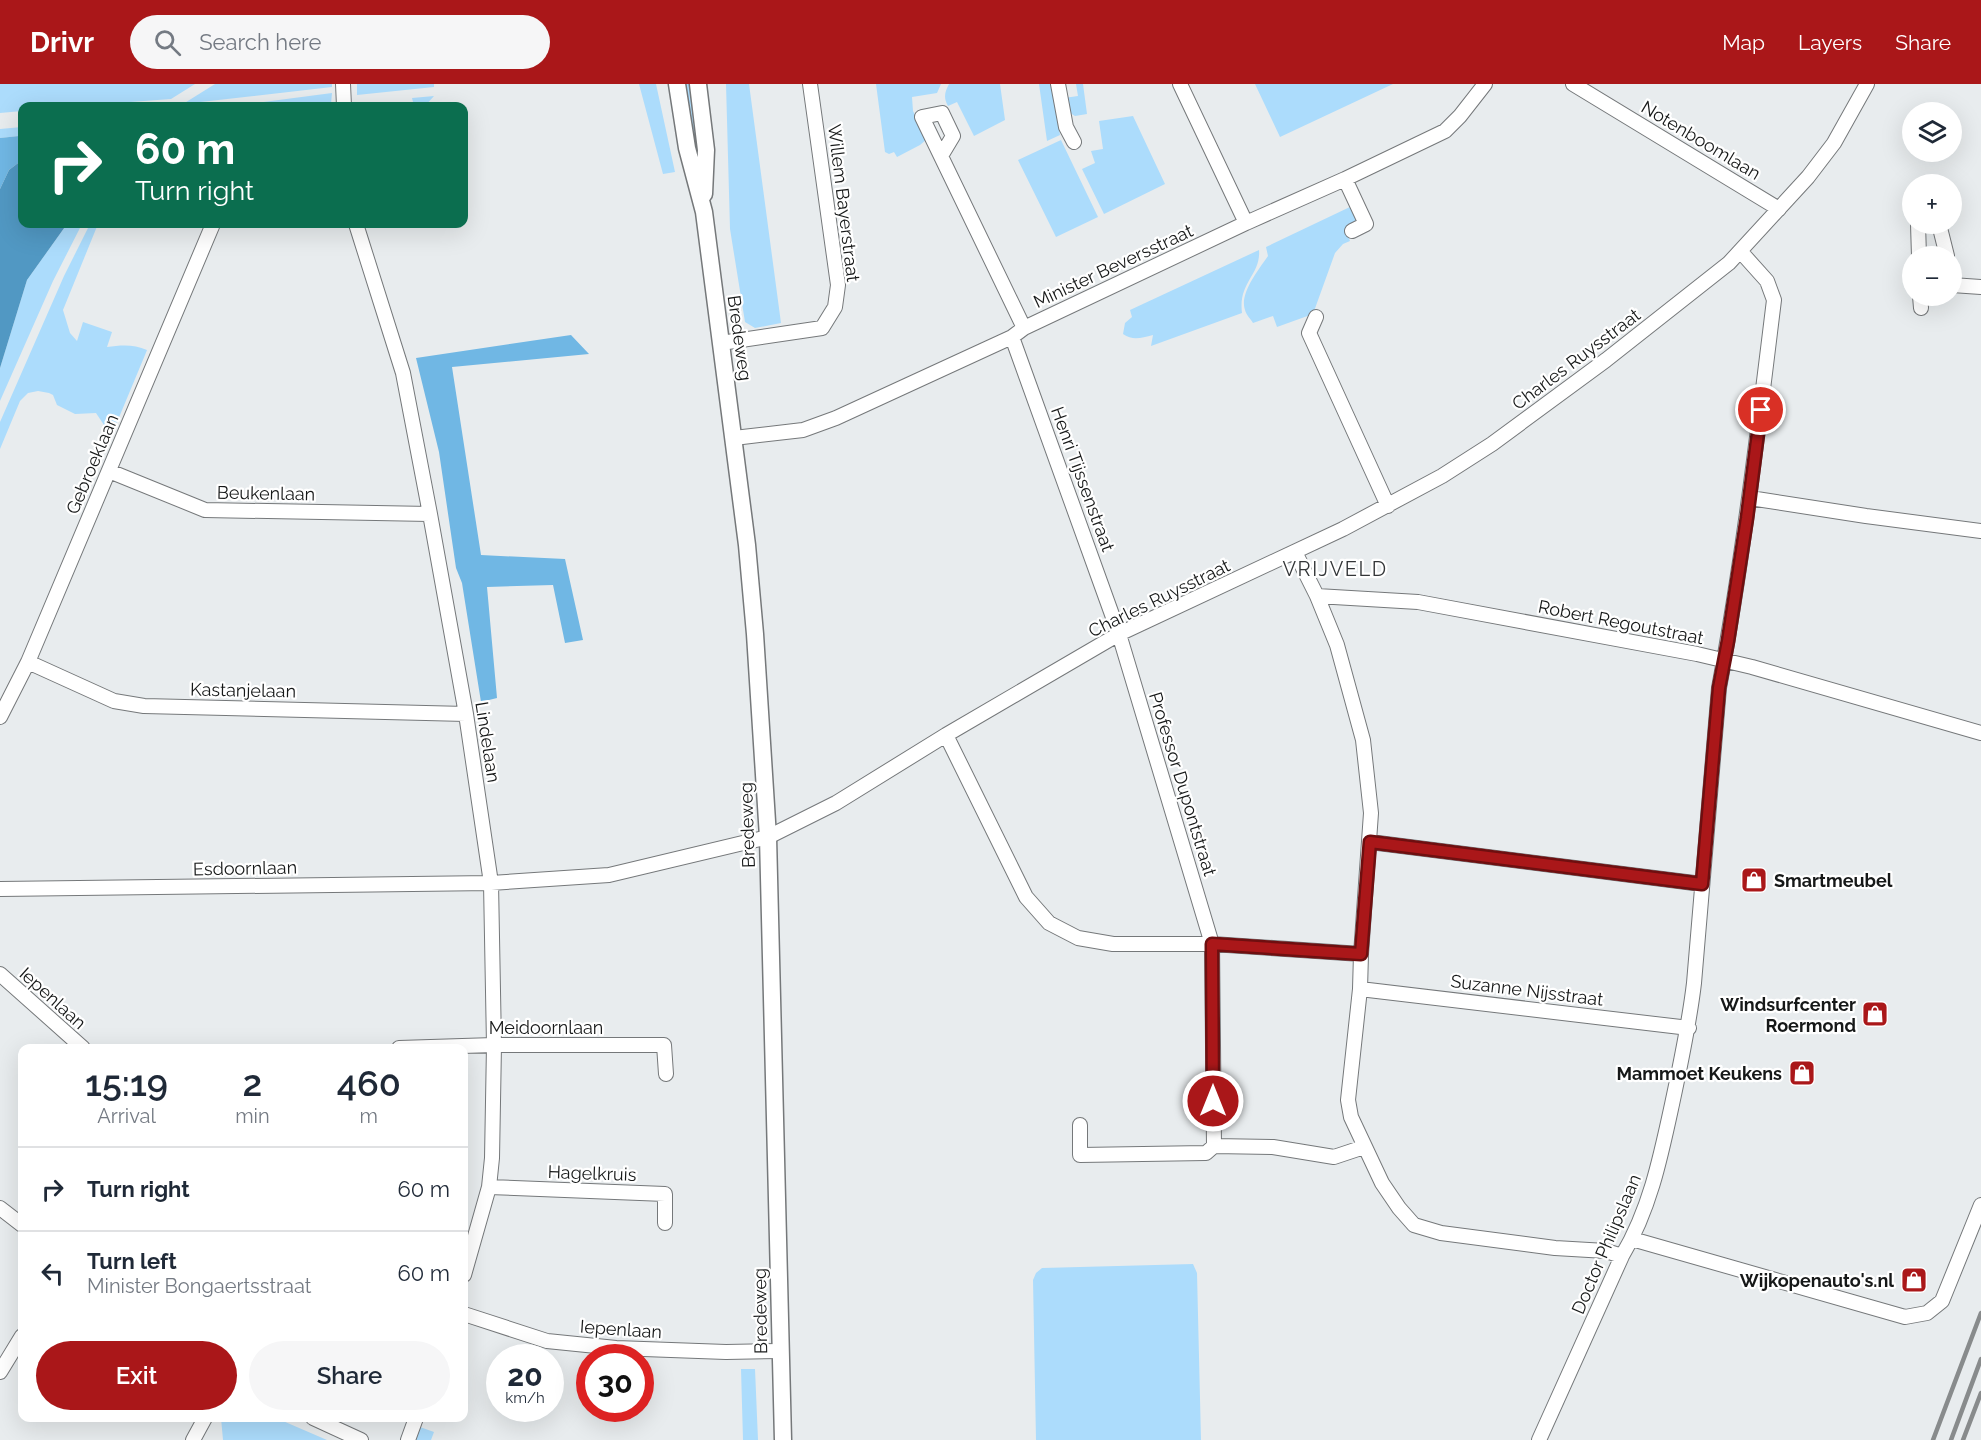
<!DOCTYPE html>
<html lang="en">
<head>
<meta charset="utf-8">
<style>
  :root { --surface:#fff; --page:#f6f6f7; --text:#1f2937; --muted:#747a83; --line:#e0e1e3; --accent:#aa1719 }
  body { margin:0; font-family:Raleway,sans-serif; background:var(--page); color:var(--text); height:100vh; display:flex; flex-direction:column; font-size:22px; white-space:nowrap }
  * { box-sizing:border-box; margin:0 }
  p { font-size:20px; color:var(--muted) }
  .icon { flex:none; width:33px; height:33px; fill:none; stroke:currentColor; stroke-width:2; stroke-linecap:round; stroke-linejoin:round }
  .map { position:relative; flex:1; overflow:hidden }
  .sheet { position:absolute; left:18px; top:960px; width:450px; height:378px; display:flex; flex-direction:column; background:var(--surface); border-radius:12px; box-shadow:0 6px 24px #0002 }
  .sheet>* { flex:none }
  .guide { position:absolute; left:18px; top:18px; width:450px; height:126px; border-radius:12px; box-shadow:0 6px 24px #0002; background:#0b6e4f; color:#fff; overflow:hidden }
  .buttons { position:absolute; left:1902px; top:18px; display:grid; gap:12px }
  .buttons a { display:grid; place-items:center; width:60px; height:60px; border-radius:50%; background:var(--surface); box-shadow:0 6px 24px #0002; font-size:30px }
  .speed { position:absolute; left:486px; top:1260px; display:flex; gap:12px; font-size:30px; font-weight:700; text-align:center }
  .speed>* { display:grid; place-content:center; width:78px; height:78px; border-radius:50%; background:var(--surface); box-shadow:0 6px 24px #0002; line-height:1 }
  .speed small { font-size:15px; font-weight:400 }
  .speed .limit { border:9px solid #d22; background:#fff; color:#111 }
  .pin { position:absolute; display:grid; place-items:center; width:51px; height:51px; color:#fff; margin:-26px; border:3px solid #fff; border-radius:50%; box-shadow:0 2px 6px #0007 }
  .me { position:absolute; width:66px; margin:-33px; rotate:0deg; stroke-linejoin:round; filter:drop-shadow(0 0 4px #0008) }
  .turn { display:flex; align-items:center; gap:21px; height:126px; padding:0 18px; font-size:27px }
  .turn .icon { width:78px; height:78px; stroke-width:2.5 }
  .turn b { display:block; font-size:42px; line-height:51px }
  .eta { display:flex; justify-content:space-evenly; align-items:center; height:102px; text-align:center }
  .eta b { font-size:36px; font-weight:600; line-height:42px }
  .primary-button { display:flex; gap:12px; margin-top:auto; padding:12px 18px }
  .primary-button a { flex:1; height:69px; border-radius:36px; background:var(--accent); color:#fff; font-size:24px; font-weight:600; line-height:69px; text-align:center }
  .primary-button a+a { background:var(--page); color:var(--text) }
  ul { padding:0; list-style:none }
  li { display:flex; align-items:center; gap:18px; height:84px; padding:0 18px; border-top:2px solid var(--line) }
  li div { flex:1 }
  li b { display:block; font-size:22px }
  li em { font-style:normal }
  header { display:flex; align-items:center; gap:36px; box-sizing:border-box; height:84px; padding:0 30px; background:var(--accent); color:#fff }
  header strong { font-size:28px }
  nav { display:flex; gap:33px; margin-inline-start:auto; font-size:21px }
  .search { width:420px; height:54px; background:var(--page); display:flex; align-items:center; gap:15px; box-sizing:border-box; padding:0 21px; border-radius:33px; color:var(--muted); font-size:22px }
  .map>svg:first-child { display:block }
  .green { fill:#acdcfc }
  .forest { fill:#70b7e4 }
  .water { fill:#5198c3 }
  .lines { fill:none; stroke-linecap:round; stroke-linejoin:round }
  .minor-casing { stroke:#75787a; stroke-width:16 }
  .tertiary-casing { stroke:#75787a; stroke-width:19 }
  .minor { stroke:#fff; stroke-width:14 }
  .tertiary { stroke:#fff; stroke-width:16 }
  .rail { stroke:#888b8c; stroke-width:4.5 }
  .route-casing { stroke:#6e0f10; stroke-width:15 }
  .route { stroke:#aa1719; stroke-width:10 }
  .labels { text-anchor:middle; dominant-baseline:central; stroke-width:4.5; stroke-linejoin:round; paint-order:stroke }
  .street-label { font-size:18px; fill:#161818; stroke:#fff }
  .poi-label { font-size:18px; font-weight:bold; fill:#161818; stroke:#fff; text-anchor:end }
  .neighbourhood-label { font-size:20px; letter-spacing:1.5px; fill:#333638; stroke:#fff }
</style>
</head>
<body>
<header>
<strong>Drivr</strong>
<div class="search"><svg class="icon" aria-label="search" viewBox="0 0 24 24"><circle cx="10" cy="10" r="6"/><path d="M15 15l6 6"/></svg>Search here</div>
<nav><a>Map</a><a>Layers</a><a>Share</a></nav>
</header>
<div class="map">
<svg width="1981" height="1356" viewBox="0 0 1981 1356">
  <rect width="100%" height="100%" fill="#e8ecee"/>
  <!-- green -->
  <path class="green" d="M0,0h195l-24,15 -94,7h-55v5l-22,2z
    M215,0h117v3l-149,17z
    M357,0h77v3l-77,8z
    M639,0h17l19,88 -12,2z
    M682,0h11l8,98z
    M726,0h23l32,239 -26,5 -10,-6 -15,-93z
    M876,0h65l-4,9 -25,4 1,14 14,28 -7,6 -23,12 -3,-5 -5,2 -4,-2z
    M949,0h51l5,36 -31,16 -17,-34 -9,4c-5,-9 -3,-14 1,-22z
    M1039,0h12l9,51 -13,6z
    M1076,0h7l4,30 -12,2 -8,-5 -3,-13 14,-2z
    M1255,0h138l-113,53z
    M332,9l-1,11 -2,2h-81v-2z
    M434,12l-9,10h-11l-2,-8z
    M1133,32l32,68 -61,30 -22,-45 13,-6 -4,-12 12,-2 -4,-28z
    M22,43v18l-3,-9 -19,2v-9z
    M1061,56l37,77 -42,20 -38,-77z
    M1352,122l8,17 -15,6 5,12 -7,3 -8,9 -22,61 -36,13 -4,-11 -20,7c-2,-4 -7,-8 -8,-13 -6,-16 14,-41 23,-54l-2,-9z
    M67,140h15l-29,57 -53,120v-33l27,-88z
    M90,140h8l-35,86 7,23 7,8 6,-19 29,10 -5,15c14,-2 27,-3 40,3l-2,5 -30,72 -3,-2h-8l-8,-12 -21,1 -18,-9 -4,-10 -4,-2 -11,-2 -10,2 -8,8 -20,48v-27l64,-146z
    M1259,166c2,25 -21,32 -17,63l-91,33 2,-11c-12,3 -20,6 -30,-1l2,-11 7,-6 -2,-7z
    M1193,1180l4,9 4,167h-165l-3,-160 3,-7 6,-5z
    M741,1285h14l3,71h-15z
    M221,1334h55l51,22h-104z
    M420,1343l14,5 -3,8h-15z"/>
  <!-- forest -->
  <path class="forest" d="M19,52l3,9v15l-13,10 -9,19v-51z
    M571,251l18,19 -137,13 29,188 84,4 18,81 -18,3 -12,-58 -66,2 10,111 -16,4 -19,-119 -6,-15 -17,-116 -23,-94z"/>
  <!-- water -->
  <path class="water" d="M22,76v64h45l-40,56 -27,88v-179l9,-19z"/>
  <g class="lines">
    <defs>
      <path id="minor" d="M343,0l1,22
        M1058,0l8,43 8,15
        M1180,0l66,139
        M1573,0l206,125
        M941,72l12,-20 -11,-23 -20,4 102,211
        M1345,95l21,45 -14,7
        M356,140l47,149 27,141 36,200 25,169 3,162 -2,113 -3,29 -25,88
        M1918,140l1,32
        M1939,140l8,32
        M1952,201l29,2
        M1920,212l1,12
        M1316,233l-7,16 79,173
        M1012,253l107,297 93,310 2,202
        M721,259l101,-15 13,-21 3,-22 -28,-201
        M734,354l69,-8 33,-12 176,-81 12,-9 222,-105 99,-44 100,-48 15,-15 25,-32
        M109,387l96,39 225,4
        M1750,414l116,18 115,15
        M1295,468l22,44 20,49 26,95 8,73 -10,141 -1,35 -12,111 3,17 31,66 17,25 15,17 27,8 114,15 51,3 16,5
        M1317,512l101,6 279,52 55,13 229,66
        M28,578l86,39 30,5 322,8
        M0,633l28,-55 185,-438
        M946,651l80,162 23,26 29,15 35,6h99l149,10
        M1370,758l332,42
        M0,805l491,-6 118,-8 159,-38 68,-34 110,-68 173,-101 224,-105 99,-53 50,-32 114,-84 123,-97 79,-86 26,-34 33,-59
        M0,890l83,74
        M1360,905l329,39
        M399,964l95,-3h170l2,29
        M1080,1041v30l126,-2 8,-7 59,1 61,10 30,-10
        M489,1103l176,7v29
        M0,1124l22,17
        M1632,1155l273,78 22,-4 15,-12 39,-96
        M464,1230l83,27 69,7 110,4 55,-1
        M0,1288l22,-36
        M313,1334l48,22
        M193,1356l12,-22
        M408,1356l8,-22
        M1539,1356l83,-184c27,-45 38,-96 49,-147 9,-42 18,-83 23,-126l25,-295c24,-129 39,-258 55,-388l-7,-19 -26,-29"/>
      <path id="tertiary" d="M677,0l10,64 17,64 43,333 8,89 13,203 15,603
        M698,0l8,66 -2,44"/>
    </defs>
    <!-- minor casing -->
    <use href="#minor" class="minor-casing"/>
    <!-- tertiary casing -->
    <use href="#tertiary" class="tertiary-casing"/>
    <!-- minor -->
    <use href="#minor" class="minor"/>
    <!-- tertiary -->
    <use href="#tertiary" class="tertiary"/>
    <!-- rail -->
    <path class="rail" d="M1933,1356l48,-127
      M1951,1356l30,-81
      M1963,1356l18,-47"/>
  </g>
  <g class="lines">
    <defs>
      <path id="route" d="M1213,1017l-1,-157 149,10 9,-112 332,42 17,-196 9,-47 19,-123 14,-108"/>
    </defs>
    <!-- route casing -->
    <use href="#route" class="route-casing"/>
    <!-- route -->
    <use href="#route" class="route"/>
  </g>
  <!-- icons -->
  <defs>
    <symbol id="shop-square" viewBox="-11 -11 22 22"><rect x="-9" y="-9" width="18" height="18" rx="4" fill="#aa1719" stroke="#fff"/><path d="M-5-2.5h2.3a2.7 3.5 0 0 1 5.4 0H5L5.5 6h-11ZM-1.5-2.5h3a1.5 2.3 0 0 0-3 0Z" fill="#fff"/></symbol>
  </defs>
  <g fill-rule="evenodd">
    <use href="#shop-square" x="1739" y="781" width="30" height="30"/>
    <use href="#shop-square" x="1860" y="915" width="30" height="30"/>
    <use href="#shop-square" x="1787" y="974" width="30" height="30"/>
    <use href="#shop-square" x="1899" y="1181" width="30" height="30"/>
  </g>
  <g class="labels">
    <!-- street labels -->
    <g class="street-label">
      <text transform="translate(1701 56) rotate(31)">Notenboomlaan</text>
      <text transform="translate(844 119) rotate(83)">Willem Bayerstraat</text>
      <text transform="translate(1113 182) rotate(-25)">Minister Beversstraat</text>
      <text transform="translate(740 254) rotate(82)">Bredeweg</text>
      <text transform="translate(1576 275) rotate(-37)">Charles Ruysstraat</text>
      <text transform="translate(92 380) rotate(-67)">Gebroeklaan</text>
      <text transform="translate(1083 395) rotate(70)">Henri Tijssenstraat</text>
      <text transform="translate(266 409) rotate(1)">Beukenlaan</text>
      <text transform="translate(1159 514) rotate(-26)">Charles Ruysstraat</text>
      <text transform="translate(1621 538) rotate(11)">Robert Regoutstraat</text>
      <text transform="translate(243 606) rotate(1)">Kastanjelaan</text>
      <text transform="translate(488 658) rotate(81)">Lindelaan</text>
      <text transform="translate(1183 700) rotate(73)">Professor Dupontstraat</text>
      <text transform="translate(747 741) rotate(-92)">Bredeweg</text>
      <text transform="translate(245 784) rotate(-1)">Esdoornlaan</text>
      <text transform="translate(1527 906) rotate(7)">Suzanne Nijsstraat</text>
      <text transform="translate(53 914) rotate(42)">Iepenlaan</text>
      <text x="546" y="943">Meidoornlaan</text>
      <text transform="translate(592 1089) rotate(2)">Hagelkruis</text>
      <text transform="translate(1606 1160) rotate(-67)">Doctor Philipslaan</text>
      <text transform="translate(760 1227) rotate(-91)">Bredeweg</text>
      <text transform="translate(621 1245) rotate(4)">Iepenlaan</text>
    </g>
    <!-- poi labels -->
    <g class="poi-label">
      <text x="1774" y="796" text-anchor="start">Smartmeubel</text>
      <text x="1856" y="920">Windsurfcenter<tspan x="1856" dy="21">Roermond</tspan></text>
      <text x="1782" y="989">Mammoet Keukens</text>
      <text x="1894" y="1196">Wijkopenauto's.nl</text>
    </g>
    <!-- neighbourhood labels -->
    <g class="neighbourhood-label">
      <text x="1335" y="485">VRIJVELD</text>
    </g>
  </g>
</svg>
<div class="buttons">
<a><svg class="icon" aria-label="layers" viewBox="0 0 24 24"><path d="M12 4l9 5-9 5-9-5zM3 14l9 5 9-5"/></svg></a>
<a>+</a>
<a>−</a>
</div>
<div class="speed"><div>20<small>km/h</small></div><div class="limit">30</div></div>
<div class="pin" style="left:1761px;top:326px;background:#d93025"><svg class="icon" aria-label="arrive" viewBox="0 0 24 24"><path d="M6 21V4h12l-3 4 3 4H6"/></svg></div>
<svg class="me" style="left:1213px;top:1017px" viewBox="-20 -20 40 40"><circle r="17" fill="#aa1719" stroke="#fff" stroke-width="3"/><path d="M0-11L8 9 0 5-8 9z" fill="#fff"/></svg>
<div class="guide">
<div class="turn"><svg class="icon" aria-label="right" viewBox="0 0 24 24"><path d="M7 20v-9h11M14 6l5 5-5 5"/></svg><div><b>60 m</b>Turn right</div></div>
</div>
<section class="sheet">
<div class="eta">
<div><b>15:19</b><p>Arrival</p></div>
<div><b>2</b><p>min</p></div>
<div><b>460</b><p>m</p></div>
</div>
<ul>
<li><svg class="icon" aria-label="right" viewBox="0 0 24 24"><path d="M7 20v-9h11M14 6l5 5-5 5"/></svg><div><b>Turn right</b></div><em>60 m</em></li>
<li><svg class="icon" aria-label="left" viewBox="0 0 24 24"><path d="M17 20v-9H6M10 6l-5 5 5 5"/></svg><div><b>Turn left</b><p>Minister Bongaertsstraat</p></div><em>60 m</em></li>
</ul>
<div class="primary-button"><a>Exit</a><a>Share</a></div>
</section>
</div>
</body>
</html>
